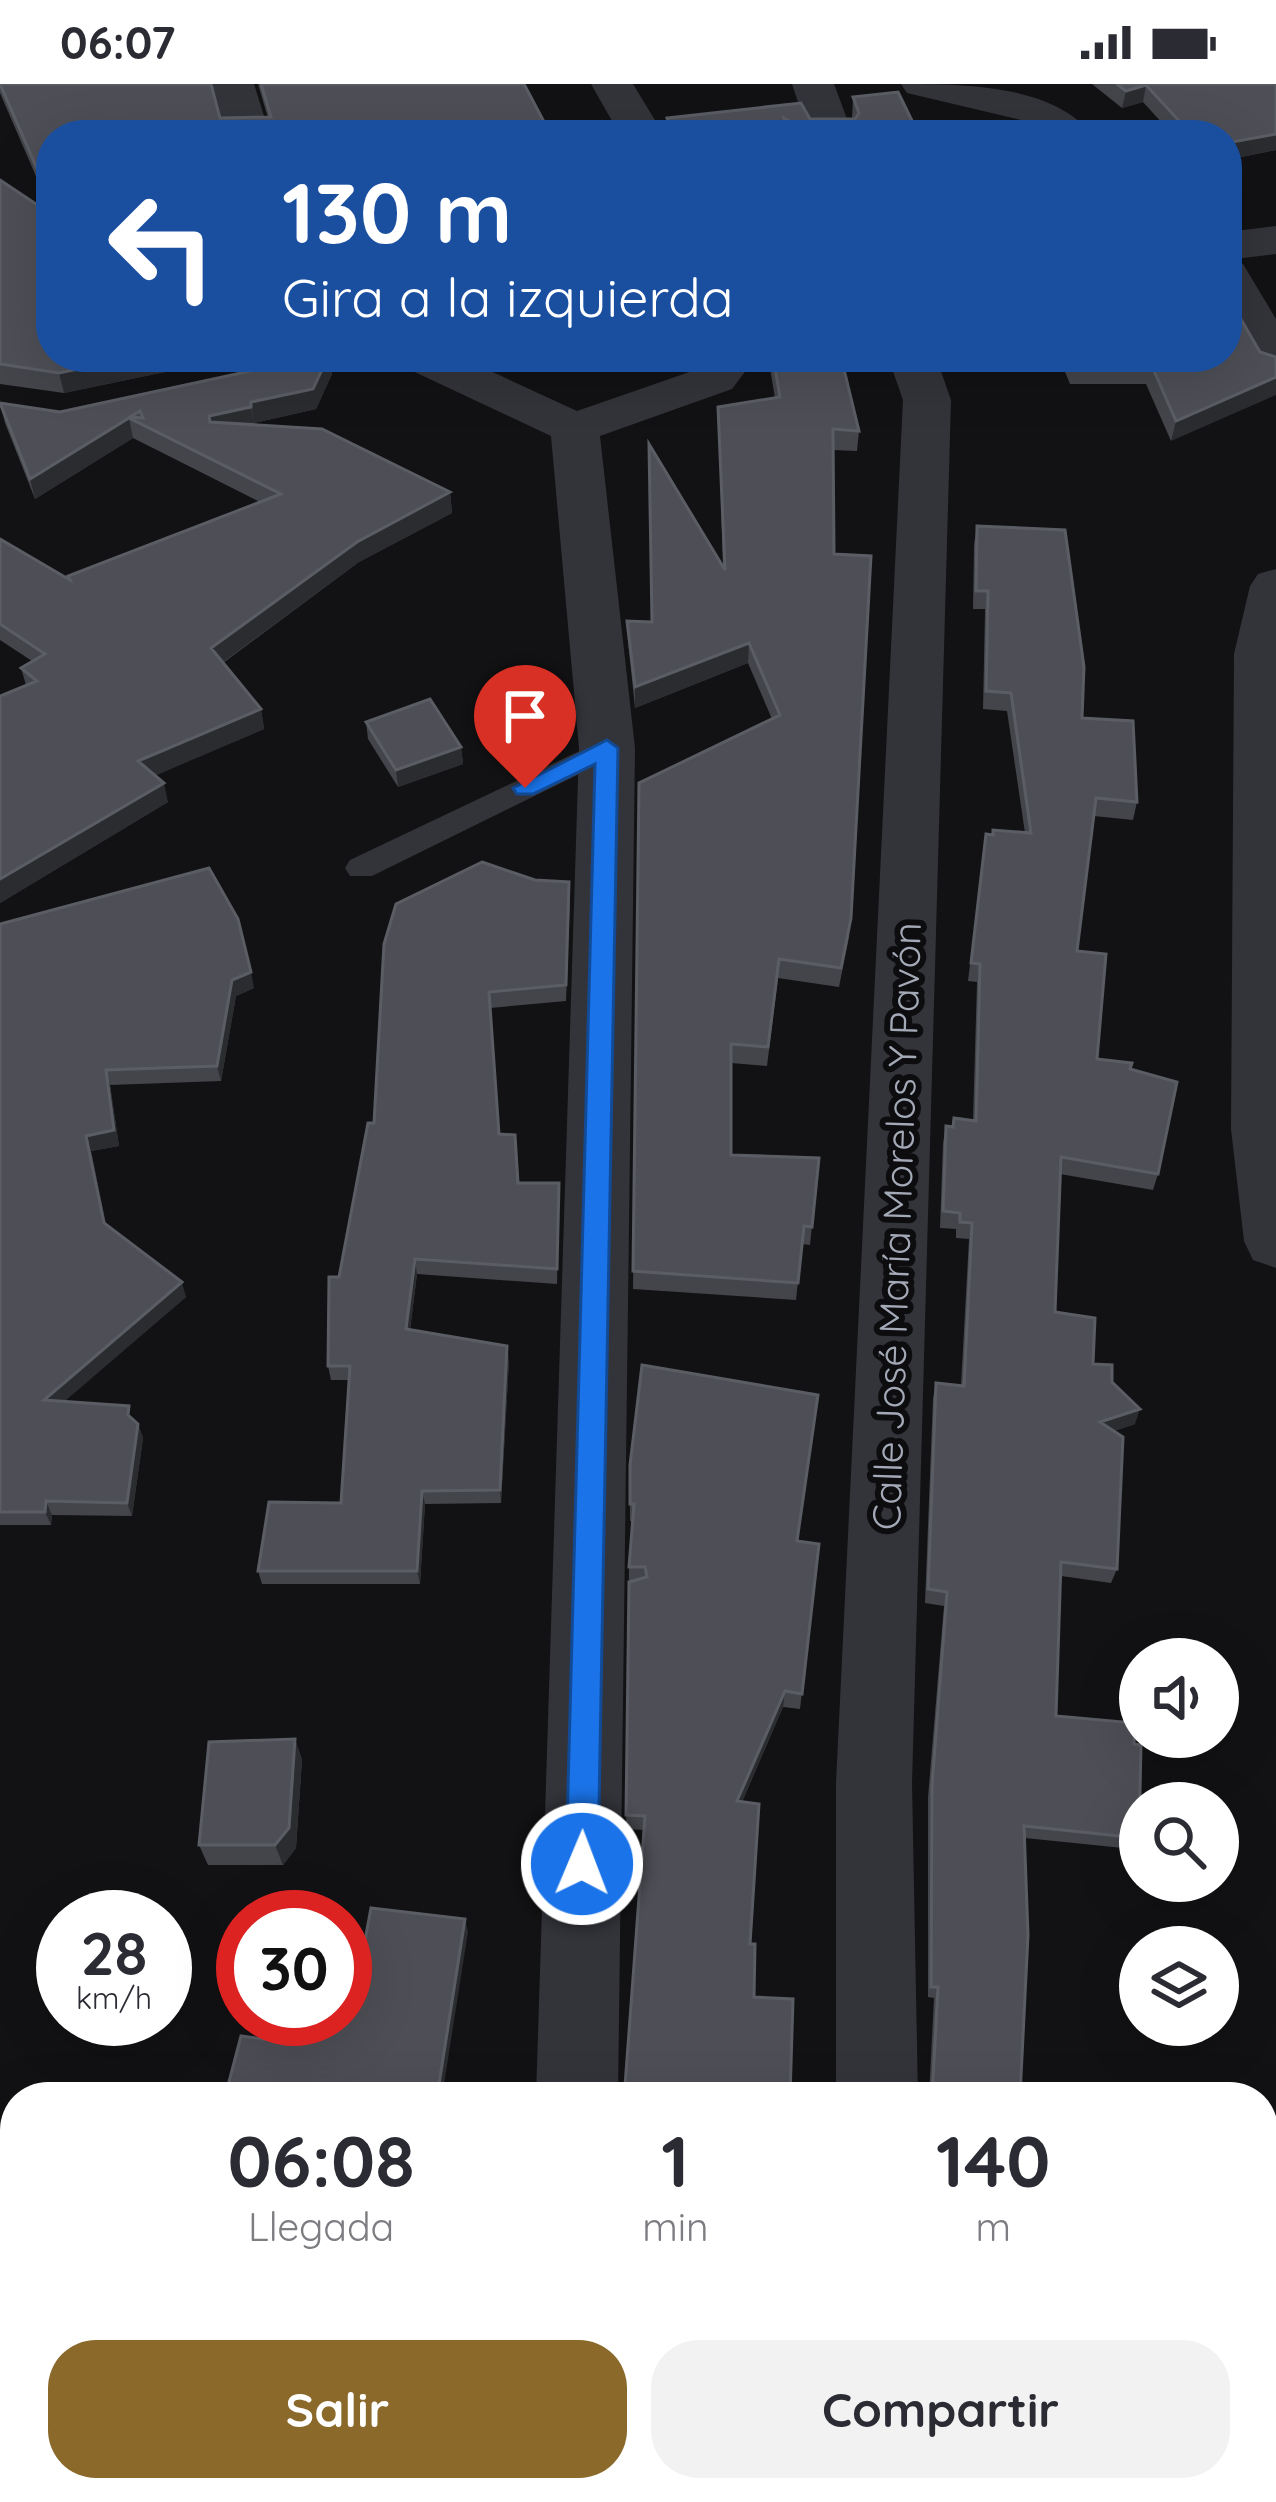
<!DOCTYPE html>
<html lang="es">
<head>
<meta charset="utf-8">
<style>
  :root { --surface:#fff; --page:#f2f2f3; --text:#2b2b33; --muted:#7c7c81; --accent:#8a692a }
  body { margin:0; font-family:Quicksand,sans-serif; background:var(--page); color:var(--text); height:100vh; display:flex; flex-direction:column; font-size:45px; white-space:nowrap }
  * { box-sizing:border-box; margin:0 }
  p { font-size:39px; color:var(--muted) }
  .icon { flex:none; width:66px; height:66px; fill:none; stroke:currentColor; stroke-width:2; stroke-linecap:round; stroke-linejoin:round }
  .map { position:relative; flex:1; overflow:hidden }
  .side { position:absolute; left:0px; top:1998px; width:1278px; height:420px; display:flex; flex-direction:column; background:var(--surface); border-radius:48px 48px 0 0; box-shadow:0 12px 48px #0002 }
  .side>* { flex:none }
  .hud { position:absolute; left:36px; top:36px; width:1206px; height:252px; border-radius:48px; box-shadow:0 12px 48px #0002; background:#1a4fa0; color:#fff; overflow:hidden }
  .buttons { position:absolute; left:1119px; top:1554px; display:grid; gap:24px }
  .buttons a { display:grid; place-items:center; width:120px; height:120px; border-radius:50%; background:var(--surface); box-shadow:0 12px 48px #0002; font-size:60px }
  .speed { position:absolute; left:36px; top:1806px; display:flex; gap:24px; font-size:60px; font-weight:700; text-align:center }
  .speed>* { display:grid; place-content:center; width:156px; height:156px; border-radius:50%; background:var(--surface); box-shadow:0 12px 48px #0002; line-height:1 }
  .speed small { font-size:30px; font-weight:400 }
  .speed .limit { border:18px solid #d22; background:#fff; color:#111 }
  .pin { position:absolute; display:grid; place-items:center; width:102px; height:102px; color:#fff; margin:-123px -51px; border-radius:50% 50% 50% 0; rotate:-45deg; box-shadow:0 0 12px #0007 }
  .pin .icon { rotate:45deg }
  .me { position:absolute; width:132px; margin:-66px; rotate:1deg; stroke-linejoin:round; filter:drop-shadow(0 0 9px #0008) }
  .turn { display:flex; align-items:center; gap:42px; height:252px; padding:0 48px; font-size:54px }
  .turn .icon { width:156px; height:156px; stroke-width:2.5 }
  .turn b { display:block; font-size:84px; line-height:102px }
  .eta { display:flex; justify-content:space-evenly; align-items:center; height:204px; text-align:center }
  .eta b { font-size:72px; font-weight:700; line-height:84px }
  .cta { display:flex; gap:24px; margin-top:auto; padding:24px 48px }
  .cta a { flex:1; height:138px; border-radius:48px; background:var(--accent); color:#fff; font-size:48px; font-weight:700; line-height:138px; text-align:center }
  .cta a+a { background:var(--page); color:var(--text) }
  .status { display:flex; justify-content:space-between; align-items:center; height:84px; padding:0 60px; background:var(--surface); direction:ltr }
  .status svg { height:33px; fill:currentColor }
  .map>svg:first-child { display:block }
  .lines { fill:none; stroke-linecap:round; stroke-linejoin:round }
  .lane { fill:#33343a; fill-rule:evenodd }
  .street { fill:#33343a; fill-rule:evenodd }
  .wall { fill:#43454a }
  .shaded-wall { fill:#2b2c30 }
  .building { fill:#4e4f56; stroke:#5b5d65; stroke-width:3; fill-rule:evenodd }
  .route { fill:#1a73e8; stroke:#114b97; stroke-width:3 }
  .labels { text-anchor:middle; dominant-baseline:central; stroke-width:12; stroke-linejoin:round; paint-order:stroke }
  .street-label { font-size:39px; fill:#a3a9b6; stroke:#0d0d0f }
</style>
</head>
<body>
<div class="status"><b>06:07</b><svg viewBox="0 0 49 12"><path d="M0 12V9h3v3zM5 12V6h3v6zM10 12V3h3v9zM15 12V0h3v12zM26 1h20v11H26zM47 4h2v5h-2z"/></svg></div>
<div class="map">
<svg width="1276" height="2418" viewBox="0 0 1276 2418">
  <rect width="100%" height="100%" fill="#121214"/>
  <g class="lines">
    <!-- lane -->
    <path class="lane" d="M607,654l15,10 -4,7 -246,121h-22l-5,-8 5,-8z"/>
    <!-- street -->
    <path class="street" d="M212,0h42l16,51h-44z
      M591,0h42l31,51h-44z
      M792,0h42l19,51h-44z
      M901,0c60,0 152,0 191,51h-49l-18,-14 -118,-28z
      M1276,142v28l-49,6v-28z
      M1227,176l16,4 33,55v55l-17,-4 -32,-55z
      M397,273h63l117,54 121,-42 9,-12h49l-24,32 -132,47 35,312 -17,1349h-82l43,-1349 -28,-312 -147,-69z
      M888,273h48l15,43 -39,1383 6,314h-82v-314l67,-1383z
      M1276,485v699l-23,-8 -9,-19 -13,-112 3,-475 16,-68 8,-12z
      M524,2403h90l-1,15h-90z
      M836,2403h90v15h-90z"/>
  </g>
  <!-- wall -->
  <path class="wall" d="M0,0l220,34h48l-10,-34h266l27,51h-500v76l-51,-118z
    M1092,0h184v66l-49,10v-25h-54l-30,-33 -21,6z
    M853,13l66,38h-252v-17l185,1z
    M0,96l51,177h186l-173,36 -64,-9z
    M315,273h15l2,17 -16,35 -62,14 1,2 195,67 2,21 -93,49 -136,101 38,46 3,20 -109,46 13,27 -168,101v-207l26,-11 -5,-17 11,-7 -32,-21v-101l69,41 191,-78 -127,-64 -98,61 -30,-76 -5,-20 60,9z
    M768,273h73l18,74 -2,20 -24,-1 1,104 15,383 -10,50 -61,-9 -11,88 -36,-3v92l88,3 -9,87 -8,-1 -6,56 -163,-11 6,-506 133,-64 -24,-56 -113,45 -7,-67 -1,-20 24,1 72,-55 -5,-160 57,-9z
    M1059,273h168l-56,84 -25,-57h-76z
    M977,442l105,192 55,84 -4,18 -39,-4 -17,135 20,108 33,10 28,105 -5,16 -93,-16 -5,138 38,52 19,18 23,42 -21,7 3,138 -6,14 -50,-7 -5,140 78,28 5,94 -6,11 -108,-11 -5,259h-91l5,-99 -6,-1v-200l16,-191 -19,-3 8,-205 3,-15 25,2 8,-146 -13,-1v-9l-16,-1 3,-85 3,-17 7,1 20,-6 4,-139 -9,-1 18,-147 6,1 1,-5 32,3 -18,-122 -24,-2 2,-100h-12l1,-65z
    M366,638l95,25 2,17 -65,23 -30,-48z
    M570,814l-4,103 -76,7 9,126 19,49h41l-2,101 -140,-10 -7,56 99,31 -8,142 -76,1 -5,80h-158l-4,-13 83,-68 8,-123h-18l-3,-14 11,-89 35,-154z
    M0,840l254,64 -18,8 -15,85 -111,4 9,61 -28,5 15,74 80,72 -122,104 70,20 4,3 5,14 -11,78 -80,-1 -1,10h-51z
    M630,1381l168,77 21,2 -19,165 -17,-2 -41,95 12,195 36,100h-165l19,-267 -18,-1 3,-262 4,-46h-3z
    M295,1655l7,21 -6,88 -13,17h-75l-9,-20z"/>
  <!-- shaded-wall -->
  <path class="shaded-wall" d="M1146,1l-3,17 -21,6 4,-17z
    M1276,50v16l-49,10v-17z
    M136,273h101l-173,36 -5,-20z
    M328,273h2l2,17 -16,35 -62,14 -3,-21z
    M1276,293v18l-105,46 5,-20z
    M251,323l4,20 -42,9 -4,-20z
    M129,334l4,20 -98,61 -5,-20z
    M450,408l2,21 -93,49 -144,106 -4,-20 146,-106z
    M749,559l-1,20 -113,45v-21z
    M261,625l3,20 -121,52 -5,-20z
    M461,663l2,17 -65,23 -2,-17z
    M164,699l4,19 -168,101v-24z
    M251,888l3,16 -18,8 -15,85 -4,-15 15,-86z
    M106,986l4,15 9,61 -28,5 18,87 -5,-15 -18,-87z
    M415,1175l2,15 -9,70 -2,-15z
    M182,1198l4,15 -136,117 -6,-14z
    M507,1262l2,15 -8,142 -1,-13z
    M1140,1325l-5,15 -40,13 5,-15z
    M138,1340l5,14 -11,78 -5,-13z
    M422,1407l3,13 -5,80 -3,-13z
    M46,1417l6,14 -1,10 -6,-13z
    M785,1607l-2,16 -47,108 1,-14z
    M295,1655l7,21 -6,88 -13,17 -8,-20z
    M465,1835l3,13 -26,165h-5z"/>
  <!-- building -->
  <path class="building" d="M0,0h211l9,34 51,-1 -10,-33h263l27,51h-500v66z
    M1117,0h159v50l-49,9v-8h-35l-46,-50 -20,6z
    M898,8l21,43h-105l-30,-17 4,17h-115l-6,-17 134,-15 9,16h45l4,-6 -6,-16z
    M0,96l51,34v143h85l-77,16 -59,-9z
    M1227,189l1,24 32,55 16,5v20l-100,44 -25,-57h-78l-2,-7h156z
    M315,273h13l-15,32 -62,13v5l-42,9 1,6 112,7 128,63 -93,50 -146,106 50,61 -123,52 26,22 -164,96v-183l37,-15 -16,-13 24,-14 -45,-30v-85l70,41 -2,-4 213,-82 -152,-76 -99,61 -30,-76 60,9zM140,327l3,7 -13,-1z
    M773,273h68l18,74 -26,-2 1,125 37,2 -20,362 -10,50 -62,-9 -11,88 -37,-3v111l88,3 -7,69 -8,-1 -6,57 -165,-12 6,-488 141,-68 -31,-72 -114,44 -8,-66 25,1 -3,-178 76,126 -7,-163 62,-10z
    M977,442l88,4 19,137 -2,51 51,3 4,81 -41,-4 -19,153 29,3 -9,105 35,4 -2,6 47,13 -19,92 -97,-17 -6,155 40,6 -2,46 19,1v17l28,27 -40,13 23,15 -6,132 -56,-7 -5,154 79,7 -1,21 7,1 -2,93 -115,-12 4,109 -8,162h-88l6,-110h-7l1,-202 15,-193 -19,-3 8,-206 28,3 8,-163 -12,-1v-9l-17,-2 3,-85 7,1 1,-9 22,3 4,-157 -9,-1 15,-129 7,1v-5l38,3 -20,-140 -25,-2 2,-100h-12z
    M430,615l31,48 -65,23 -30,-48z
    M482,778l53,18 34,2 -3,103 -77,7 10,142 16,1 3,48h41l-2,86 -142,-10 -9,70 101,17 -7,144 -78,1 -5,80h-159l11,-69 72,1 9,-137h-22l1,-89h10l29,-154h6l10,-179 12,-40z
    M209,784l29,51 13,53 -19,8 -15,86 -111,4 8,60 -28,6 18,87 78,59 -138,118 85,6 -1,9 10,9 -11,79 -81,-2 -1,11h-45v-588z
    M642,1281l176,30 -21,146 22,3 -17,150 -17,-3 -48,110 22,3 -9,140h5l-1,53 39,2 -3,98h-106l1,-4 -60,-7 20,-270 -19,-1 3,-233 18,-5 -2,-10h-16l5,-63h-4v-39z
    M295,1655l-6,89 -14,17h-76l10,-103z
    M371,1824l94,11 -28,178h-212l16,-61 43,6 4,-23h57v-19h9z
    M163,2403h217l62,6 -1,9h-281z
    M639,2403h147v15h-147z
    M934,2403h121l1,14 15,1h-159l23,-4z"/>
  <!-- route -->
  <path class="route" d="M607,656l11,8 -20,1116 -4,11 -12,5 -11,-5 -5,-11 29,-1100 -62,30h-16l-4,-6z"/>
  <g class="labels">
    <!-- street labels -->
    <g class="street-label">
      <text transform="translate(896 1142) rotate(-88)">Calle José María Morelos Y Pavón</text>
    </g>
  </g>
</svg>
<div class="buttons">
<a><svg class="icon" aria-label="sound" viewBox="0 0 24 24"><path d="M4 9h4l5-4v14l-5-4H4zM17 9q2 3 0 6"/></svg></a>
<a><svg class="icon" aria-label="search" viewBox="0 0 24 24"><circle cx="10" cy="10" r="6"/><path d="M15 15l6 6"/></svg></a>
<a><svg class="icon" aria-label="layers" viewBox="0 0 24 24"><path d="M12 4l9 5-9 5-9-5zM3 14l9 5 9-5"/></svg></a>
</div>
<div class="speed"><div>28<small>km/h</small></div><div class="limit">30</div></div>
<div class="pin" style="left:525px;top:704px;background:#d93025"><svg class="icon" aria-label="arrive" viewBox="0 0 24 24"><path d="M6 21V4h12l-3 4 3 4H6"/></svg></div>
<svg class="me" style="left:582px;top:1780px" viewBox="-20 -20 40 40"><circle r="17" fill="#1a73e8" stroke="#fff" stroke-width="3"/><path d="M0-11L8 9 0 5-8 9z" fill="#fff"/></svg>
<div class="hud">
<div class="turn"><svg class="icon" aria-label="left" viewBox="0 0 24 24"><path d="M17 20v-9H6M10 6l-5 5 5 5"/></svg><div><b>130 m</b>Gira a la izquierda</div></div>
</div>
<section class="side">
<div class="eta">
<div><b>06:08</b><p>Llegada</p></div>
<div><b>1</b><p>min</p></div>
<div><b>140</b><p>m</p></div>
</div>
<div class="cta"><a>Salir</a><a>Compartir</a></div>
</section>
</div>
</body>
</html>
